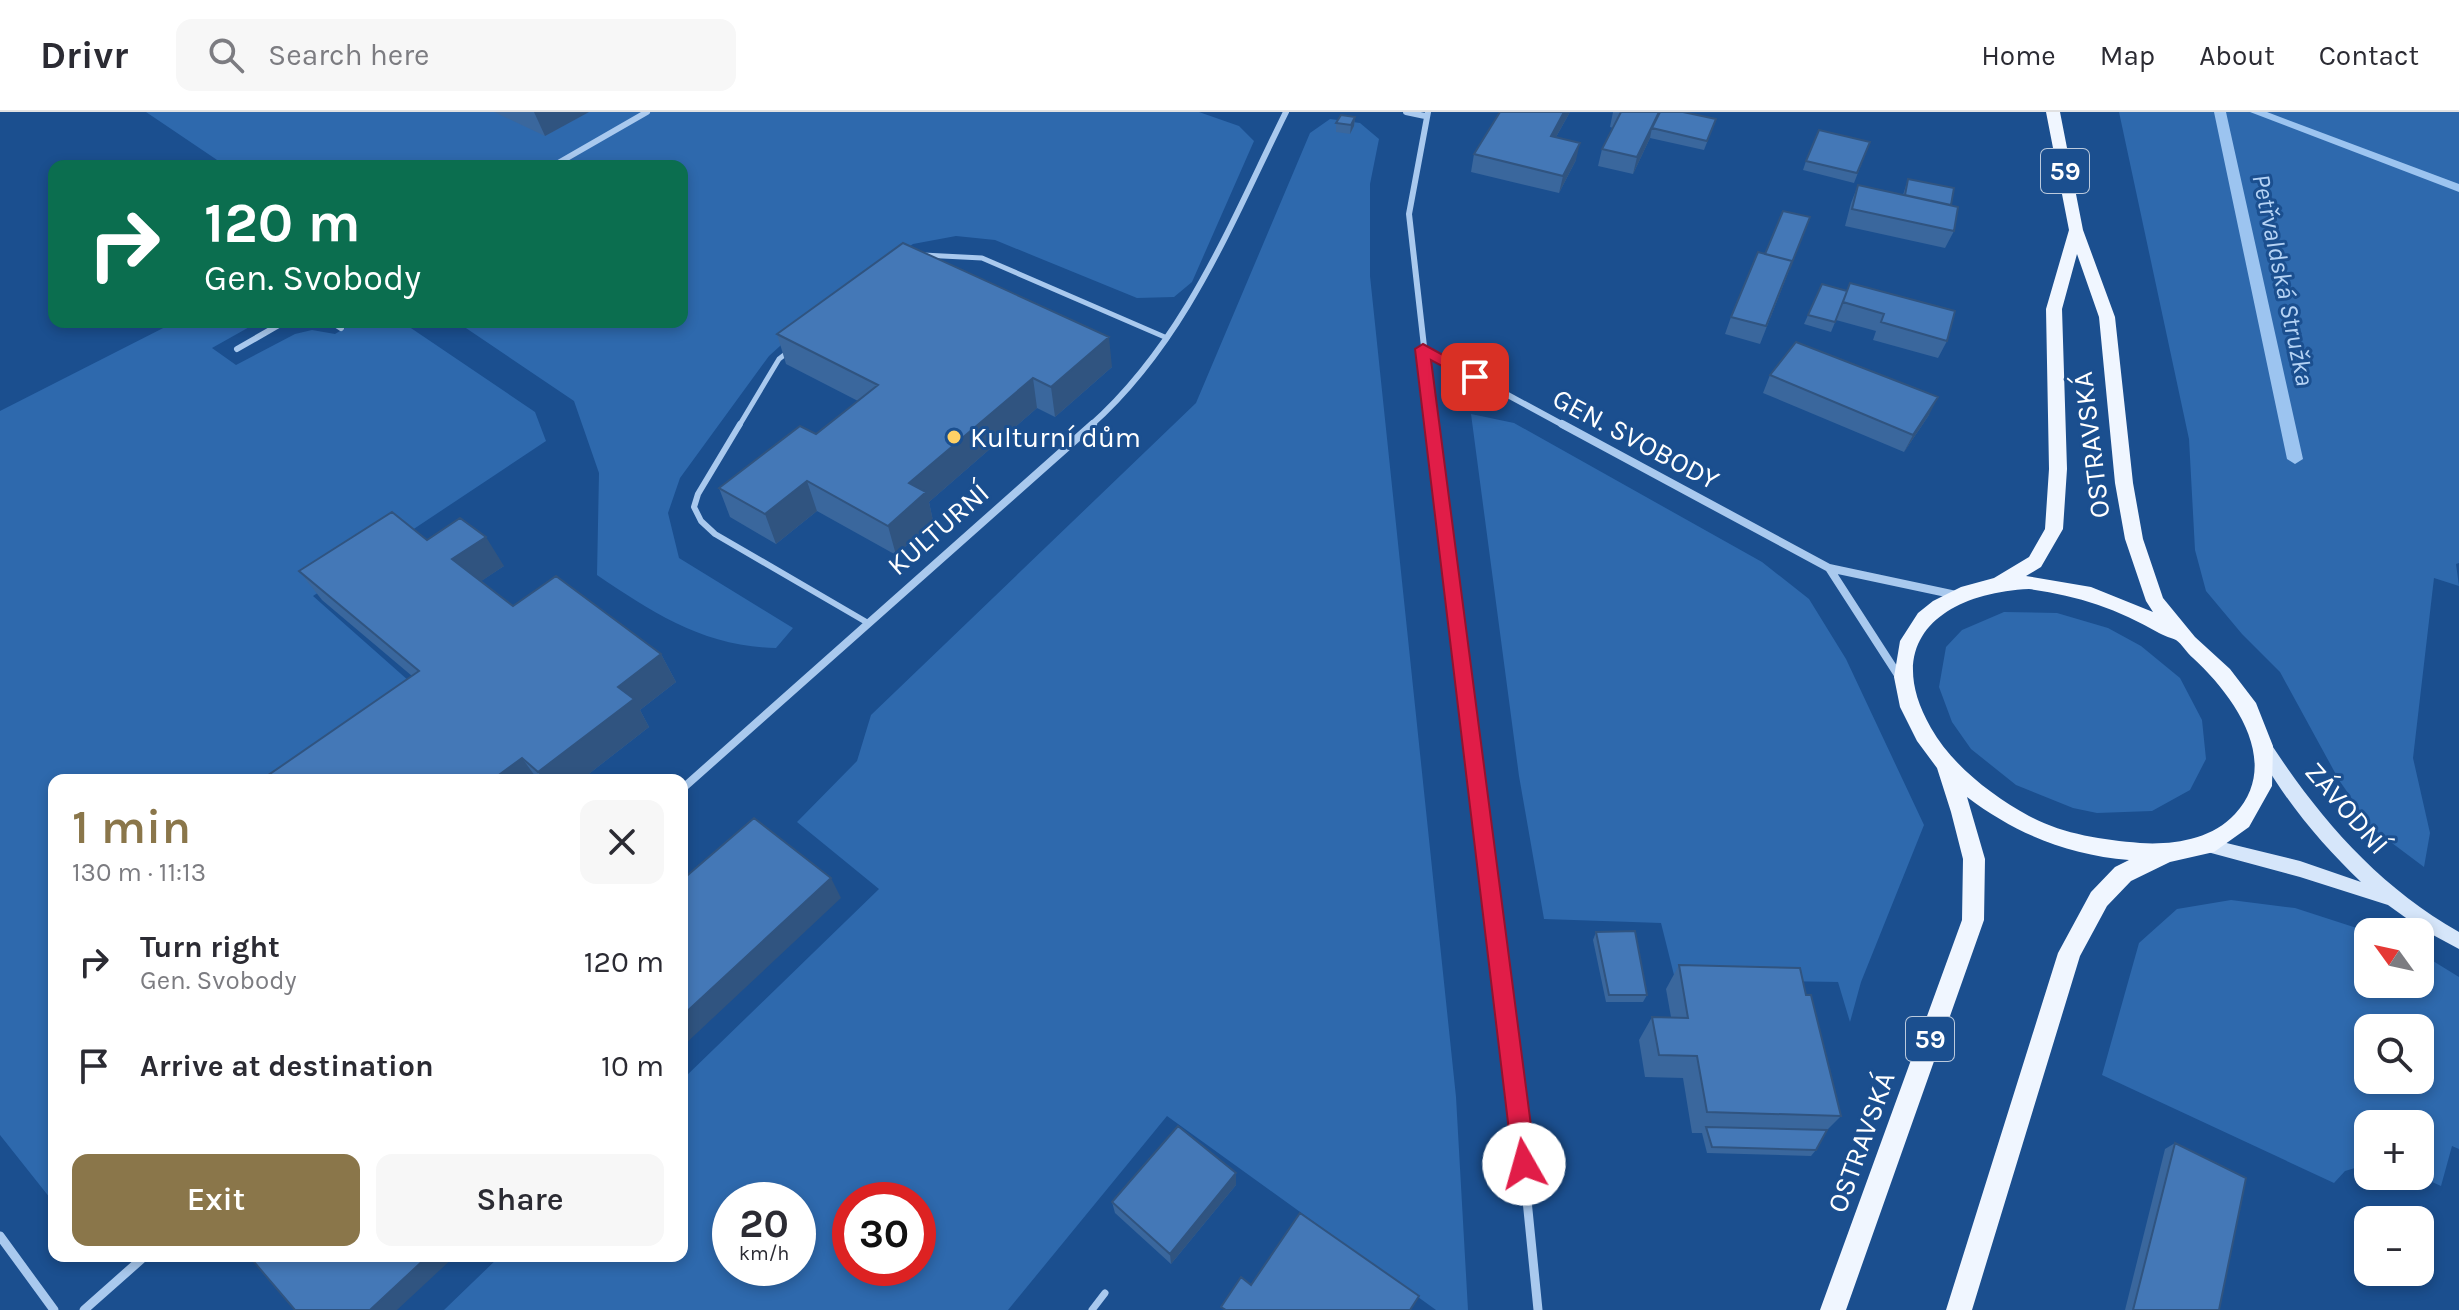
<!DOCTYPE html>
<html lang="en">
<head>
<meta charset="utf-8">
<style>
  :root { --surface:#fff; --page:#f7f7f7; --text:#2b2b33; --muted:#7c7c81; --line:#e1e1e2; --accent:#8a764a }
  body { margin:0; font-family:Karla,sans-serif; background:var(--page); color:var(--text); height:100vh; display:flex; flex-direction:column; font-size:30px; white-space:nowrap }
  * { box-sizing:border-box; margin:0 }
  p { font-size:26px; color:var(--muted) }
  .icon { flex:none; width:44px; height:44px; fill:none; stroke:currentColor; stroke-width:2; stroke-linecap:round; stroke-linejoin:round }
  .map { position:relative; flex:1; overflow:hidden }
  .details { position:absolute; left:48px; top:662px; width:640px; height:488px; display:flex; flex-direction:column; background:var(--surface); border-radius:16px; box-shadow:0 4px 12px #0003 }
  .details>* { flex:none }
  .banner { position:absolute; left:48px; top:48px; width:640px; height:168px; border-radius:16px; box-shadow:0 4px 12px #0003; background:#0b6e4f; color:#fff; overflow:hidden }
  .needle { width:52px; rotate:303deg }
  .fabs { position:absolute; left:2354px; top:806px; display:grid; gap:16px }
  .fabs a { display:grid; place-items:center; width:80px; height:80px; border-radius:16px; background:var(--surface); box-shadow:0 4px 12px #0003; font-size:40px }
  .speed { position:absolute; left:712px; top:1070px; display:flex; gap:16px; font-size:40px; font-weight:700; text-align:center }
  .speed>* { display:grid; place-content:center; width:104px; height:104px; border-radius:50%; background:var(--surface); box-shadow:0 4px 12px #0003; line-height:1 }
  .speed small { font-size:20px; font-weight:400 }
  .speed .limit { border:12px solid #d22; background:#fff; color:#111 }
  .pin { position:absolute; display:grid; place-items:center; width:68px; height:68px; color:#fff; margin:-34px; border-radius:16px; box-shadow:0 4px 12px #0006 }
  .me { position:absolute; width:88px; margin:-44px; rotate:353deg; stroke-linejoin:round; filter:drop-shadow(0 0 6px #0008) }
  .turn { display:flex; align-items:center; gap:28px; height:168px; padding:0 24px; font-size:36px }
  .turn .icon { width:104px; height:104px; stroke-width:2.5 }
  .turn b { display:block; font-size:56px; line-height:68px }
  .round { display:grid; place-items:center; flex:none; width:84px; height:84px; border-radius:16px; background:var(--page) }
  .headline { display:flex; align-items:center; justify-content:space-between; height:136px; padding:0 24px }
  h1 { font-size:48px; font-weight:600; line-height:60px; color:var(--accent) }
  .button { display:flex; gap:16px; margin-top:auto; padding:16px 24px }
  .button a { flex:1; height:92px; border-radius:16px; background:var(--accent); color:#fff; font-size:32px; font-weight:600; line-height:92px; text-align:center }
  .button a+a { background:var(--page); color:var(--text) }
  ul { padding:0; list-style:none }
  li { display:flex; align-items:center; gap:24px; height:104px; padding:0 24px }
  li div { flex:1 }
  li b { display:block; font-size:30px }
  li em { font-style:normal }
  header { display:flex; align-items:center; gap:48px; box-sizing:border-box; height:112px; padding:0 40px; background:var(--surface); border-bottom:2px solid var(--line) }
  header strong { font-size:38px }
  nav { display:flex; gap:44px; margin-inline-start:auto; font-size:28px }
  .search { width:560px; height:72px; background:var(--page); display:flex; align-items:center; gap:20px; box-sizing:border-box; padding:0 28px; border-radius:16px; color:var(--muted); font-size:30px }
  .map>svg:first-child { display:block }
  .green { fill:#2e69ad; fill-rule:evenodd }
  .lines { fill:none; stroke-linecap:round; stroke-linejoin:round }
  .stream { fill:#9cc4f0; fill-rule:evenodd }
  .lane-far2 { stroke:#a9c9ee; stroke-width:5 }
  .lane-far1 { stroke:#a9c9ee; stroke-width:6 }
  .lane { stroke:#a9c9ee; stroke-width:7 }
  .street-far2 { stroke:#a9c9ee; stroke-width:6 }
  .street-far1 { stroke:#a9c9ee; stroke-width:8 }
  .street { stroke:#a9c9ee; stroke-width:9 }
  .secondary { fill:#d6e6fa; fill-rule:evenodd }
  .primary { fill:#f0f6ff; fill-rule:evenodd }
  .wall { fill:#3a679d }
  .shaded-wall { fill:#305480 }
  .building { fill:#4478b7; stroke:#305480; stroke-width:2 }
  .route { fill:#e11d48; stroke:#92132f; stroke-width:2 }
  .poi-dot { fill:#ffd166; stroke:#1b4f8f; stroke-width:3 }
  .labels { text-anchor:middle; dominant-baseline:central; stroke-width:6; stroke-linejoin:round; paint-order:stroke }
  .shield { fill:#1b4f8f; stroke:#bbcadd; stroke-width:2 }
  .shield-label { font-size:26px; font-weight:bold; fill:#fff }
  .far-water-label { font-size:26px; font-style:italic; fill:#b5d3f5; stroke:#1b4f8f }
  .poi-label { font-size:28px; fill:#fff; stroke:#1b4f8f; text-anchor:start }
  .street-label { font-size:28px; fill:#fff; stroke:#1b4f8f }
</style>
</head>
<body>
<header>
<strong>Drivr</strong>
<div class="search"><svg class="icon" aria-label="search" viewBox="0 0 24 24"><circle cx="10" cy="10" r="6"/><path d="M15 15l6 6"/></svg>Search here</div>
<nav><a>Home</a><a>Map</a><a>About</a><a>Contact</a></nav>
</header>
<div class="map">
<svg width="2459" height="1198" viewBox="0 0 2459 1198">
  <rect width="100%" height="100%" fill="#1b4f8f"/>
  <!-- green -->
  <path class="green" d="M146,0h1053l40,14 15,15 -62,141 -18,15 -37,1 -142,-58 -39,-4 -43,8 -90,63 -54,49 -89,122 -12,35 11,45 114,70 -17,20c-71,-1 -123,-35 -179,-73l2,-102 -25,-72 -117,-79h225v-156h-456z
    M2119,0h340v451l-3,1 3,22 -25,-8 -21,180 17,75 -6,34 -52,-39 -33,-48 -59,-108 -38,-38 -36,-43 -11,-41 -6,-111z
    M1330,7l30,4 19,16 -9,45v92l86,821 12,213h-32l-269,-194 -159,194h-564l56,-54h182v-176l197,-191 -82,-67 60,-61 14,-46 325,-312 114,-270zM730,1088h68v68h-68zM850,1088h68v68h-68z
    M175,210h83l-46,26 24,17 59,-31 17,-4 23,4 20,-12h47l133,90 11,29 -233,155 114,101 -115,83h-258v423l-54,-68v-724z
    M1471,302l43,9 248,139 47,37 37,60 78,166 -63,157 -11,40 -12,-40 -163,-3 -14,-56 -117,-4 -25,-143z
    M2004,500l53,1 51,15 33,18 39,32 22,42 4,39 -16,31 -38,21 -55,2 -24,-5 -57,-23 -45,-36 -19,-27 -13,-35 7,-40 16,-17z
    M2231,788l64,8 74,24 -1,52h52v-31l39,24v172l-7,-3 -11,40 -22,-10 1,-52h-52v40l-23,7 -11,12 -232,-108 37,-132 38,-34zM2368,916h52v52h-52z"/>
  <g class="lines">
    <!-- stream -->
    <path class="stream" d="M2214,0h12l77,347 -8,5 -8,-5z
      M2250,0h17l192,72v8z"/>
    <!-- lane-far2 -->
    <path class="lane-far2" d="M923,143l59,3 185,80
      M739,314l40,-67 9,-7"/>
    <!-- lane-far1 -->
    <path class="lane-far1" d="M740,312l-42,70 -4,13 7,14 14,13 153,89"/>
    <!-- lane -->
    <path class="lane" d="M1092,1198l13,-17"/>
    <!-- street-far2 -->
    <path class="street-far2" d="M1406,0l19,4
      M1428,0l-19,102 24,212
      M553,54l94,-54
      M332,210l9,6
      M237,237l47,-27
      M1423,237l142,77
      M1090,314c95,-84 141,-203 196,-314"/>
    <!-- street-far1 -->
    <path class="street-far1" d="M1432,312l50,394
      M1562,312l267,144 127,27
      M1829,456l71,110
      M682,677l411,-365"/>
    <!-- street -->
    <path class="street" d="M1481,704l37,294 20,200
      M0,1124l54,74
      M84,1198l61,-54"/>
    <!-- secondary -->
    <path class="secondary" d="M2263,627l6,2c51,78 108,144 190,191v17l-39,-21 -32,-23 -88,-28 -100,-27 -3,-5 3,-5 6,-2 94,23 61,21c-41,-39 -80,-86 -106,-136l2,-5z"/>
    <!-- primary -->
    <path class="primary" d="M2046,0h14l23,118 32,87 18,166 10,56 20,59 32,39 35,32 26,34 17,43 -1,40 -23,41 -35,25 -44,10 -39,19 -24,25 -27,50 -108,354h-26l112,-357 33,-61 24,-25 14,-7c-61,-5 -113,-26 -162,-63l18,62 -1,61 -138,390h-26l142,-390 1,-61 -12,-47 -14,-44 -20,-27 -17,-34 -6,-30 6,-36 18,-28 15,-12 28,-14 33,-9 35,-21 16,-28 4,-60 -3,-160 23,-79zM2077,142l22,63 16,166 10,56 21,62 7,11 -62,-25 -65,-11 15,-9 22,-38 4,-60 -5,-160zM2029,477c47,6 89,20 130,44 5,3 13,5 17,7 6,4 11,13 17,18 40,37 90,104 42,156 -24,26 -63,31 -95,29 -38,-3 -78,-9 -111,-27 -38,-21 -77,-51 -98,-88 -51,-89 14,-135 98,-139z"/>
  </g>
  <!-- wall -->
  <path class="wall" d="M494,0h95l-44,24z
    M1570,0l-14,25 20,23 -17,33 -88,-21 3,-18z
    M1613,0h70l33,7 -12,31 -54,-12 -17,36 -35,-8 4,-17 11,-21 -3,-1z
    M1355,5l-1,9 -4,8 -14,-2v-9z
    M1870,30l-16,41 -51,-13 3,-9z
    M1908,67l43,26 3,26 -9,17 -100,-22 6,-23 7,-18 45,10z
    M1810,105l-50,127 -35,-10 6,-17 34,-63z
    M1822,172l125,57 -9,17 -65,-18 3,-9 -40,-11 -5,12 -27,-8z
    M777,222l335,33 -57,50 -18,-9 -108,94 4,19 -37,34 -79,-44 -41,33 -46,-27 -11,-29 97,-54 42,-33 -72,-37z
    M1770,263l159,40 -25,37 -141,-59z
    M504,454l-23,15 32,25 148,48 15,28 -36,28 9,17 -68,53h-310l141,-104 -90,-76 -23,-29z
    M1596,820l51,63 -4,7h-37l-13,-62z
    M1679,853l127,30 35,121 -14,14 -11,20 -5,6 -104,-3 -5,-20h-10l-9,-55 -38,-1 -6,-37 13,-23h19l-5,-28z
    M2175,1031l44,167h-94l40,-161z
    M1236,1073l-65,79 -56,-51 -3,-11z"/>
  <!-- shaded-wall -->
  <path class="shaded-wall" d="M534,0h55l-44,24z
    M1564,0h6l-23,41 4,-17z
    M1659,0h3l-10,16 -2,10 -17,36 4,-17z
    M1355,5l-1,9 -4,8 1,-9z
    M1580,31l-4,17 -17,33 4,-17z
    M1109,225l3,30 -57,50 -4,-30z
    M1033,266l4,30 -108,94 4,19 -37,34 -8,-29 21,-43z
    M1938,285l-9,18 -25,37 9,-17z
    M807,369l10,30 -41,33 -11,-30z
    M486,425l18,29 -33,22 -19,-29z
    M661,542l15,28 -36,28 9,17 -68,53h-37l-6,-8 80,-85z
    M522,646l16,22h-46z
    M831,766l10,20 -159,149v-31z
    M1236,1061v12l-65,79 -1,-10z
    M428,1144h27l-58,54h-27z"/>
  <!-- building -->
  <path class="building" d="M1500,0h64l-13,24 29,7 -17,33 -89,-22z
    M1621,0h38l-22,45 -35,-8z
    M1660,0h23l33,7 -9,22 -55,-13z
    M1341,3l14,2 -4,8 -15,-2z
    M1819,18l51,12 -13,31 -51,-12z
    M1908,67l46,9 -3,17 -46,-10z
    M1858,73l100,22 -4,24 -102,-22z
    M1783,99l27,6 -21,53 3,-9 -27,-7z
    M903,131l206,94 -58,50 -18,-9 -124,105 17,9 -38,34 -81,-45 -42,33 -46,-26 81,-62 16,8 62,-49 -101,-51z
    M1758,140l34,9 -26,65 -35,-9z
    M1850,171l105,28 -8,30 -66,-19 3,-8 -41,-12z
    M1822,172l25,7 -12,31 -27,-7z
    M1796,230l142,55 -25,38 -143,-60z
    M392,400l35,28 33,-22 26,19 -34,22 61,47 43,-30 105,78 -43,33 16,12 -96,73 -16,-14 -30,22h-221l-4,-4 152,-105 -120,-100z
    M754,706l77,60 -149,138v-136z
    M1635,819l12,64h-38l-13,-63z
    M1679,853l121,3 6,27h5l30,121 -134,-4 -10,-56 -38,-1 -7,-38 36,1z
    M1178,1014l58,47 -66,81 -58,-52z
    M1706,1015l121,3 -11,20 -104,-3z
    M2175,1031l71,35 -27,132h-86z
    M1300,1101l119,83 -9,14h-184l-5,-3 20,-30 10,8z
    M249,1144h179l-58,54h-75z"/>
  <!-- route -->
  <path class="route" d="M1423,232l60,33 -2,4h-11l-39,-21 105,804 -4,8 -8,3 -8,-3 -3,-8 -98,-815z"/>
  <!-- markers -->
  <circle class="poi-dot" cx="954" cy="325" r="8"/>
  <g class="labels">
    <!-- shield labels -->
    <g class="shield">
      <rect x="2041" y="37" width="48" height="44" rx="6"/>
      <rect x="1906" y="905" width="48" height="44" rx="6"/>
    </g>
    <g class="shield-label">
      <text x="2065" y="59">59</text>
      <text x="1930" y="927">59</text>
    </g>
    <!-- far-water labels -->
    <g class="far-water-label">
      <text transform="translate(2283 168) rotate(78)">Petřvaldská Stružka</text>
    </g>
    <!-- poi labels -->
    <g class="poi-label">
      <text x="970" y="325">Kulturní dům</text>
    </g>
    <!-- street labels -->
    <g class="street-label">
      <text transform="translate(1636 327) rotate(28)">GEN. SVOBODY</text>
      <text transform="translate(2091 333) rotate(-97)">OSTRAVSKÁ</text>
      <text transform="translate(938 417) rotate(-41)">KULTURNÍ</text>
      <text transform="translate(2347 696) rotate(49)">ZÁVODNÍ</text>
      <text transform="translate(1861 1030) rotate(-70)">OSTRAVSKÁ</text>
    </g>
  </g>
</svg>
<div class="fabs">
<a><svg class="needle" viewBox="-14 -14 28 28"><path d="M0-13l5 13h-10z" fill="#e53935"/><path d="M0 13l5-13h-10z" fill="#7c7c81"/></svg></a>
<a><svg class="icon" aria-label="search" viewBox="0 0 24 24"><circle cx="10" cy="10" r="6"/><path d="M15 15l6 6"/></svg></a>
<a>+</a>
<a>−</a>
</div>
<div class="speed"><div>20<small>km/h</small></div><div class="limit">30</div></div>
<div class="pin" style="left:1475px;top:265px;background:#d93025"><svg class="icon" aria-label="arrive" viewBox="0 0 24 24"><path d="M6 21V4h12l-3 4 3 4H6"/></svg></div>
<svg class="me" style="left:1524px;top:1052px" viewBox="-20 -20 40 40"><circle r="19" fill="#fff"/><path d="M0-13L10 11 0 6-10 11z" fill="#e11d48"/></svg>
<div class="banner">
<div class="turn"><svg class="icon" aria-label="right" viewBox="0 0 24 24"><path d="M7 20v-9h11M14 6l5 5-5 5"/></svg><div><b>120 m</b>Gen. Svobody</div></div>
</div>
<section class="details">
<div class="headline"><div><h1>1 min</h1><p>130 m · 11:13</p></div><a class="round"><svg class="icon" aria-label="close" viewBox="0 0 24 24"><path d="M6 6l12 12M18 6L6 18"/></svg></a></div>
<ul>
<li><svg class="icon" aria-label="right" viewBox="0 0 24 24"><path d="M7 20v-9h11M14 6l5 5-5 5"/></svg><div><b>Turn right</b><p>Gen. Svobody</p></div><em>120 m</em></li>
<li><svg class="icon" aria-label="arrive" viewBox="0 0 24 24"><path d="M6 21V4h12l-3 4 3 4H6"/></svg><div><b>Arrive at destination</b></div><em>10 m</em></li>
</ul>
<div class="button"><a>Exit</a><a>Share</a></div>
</section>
</div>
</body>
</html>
